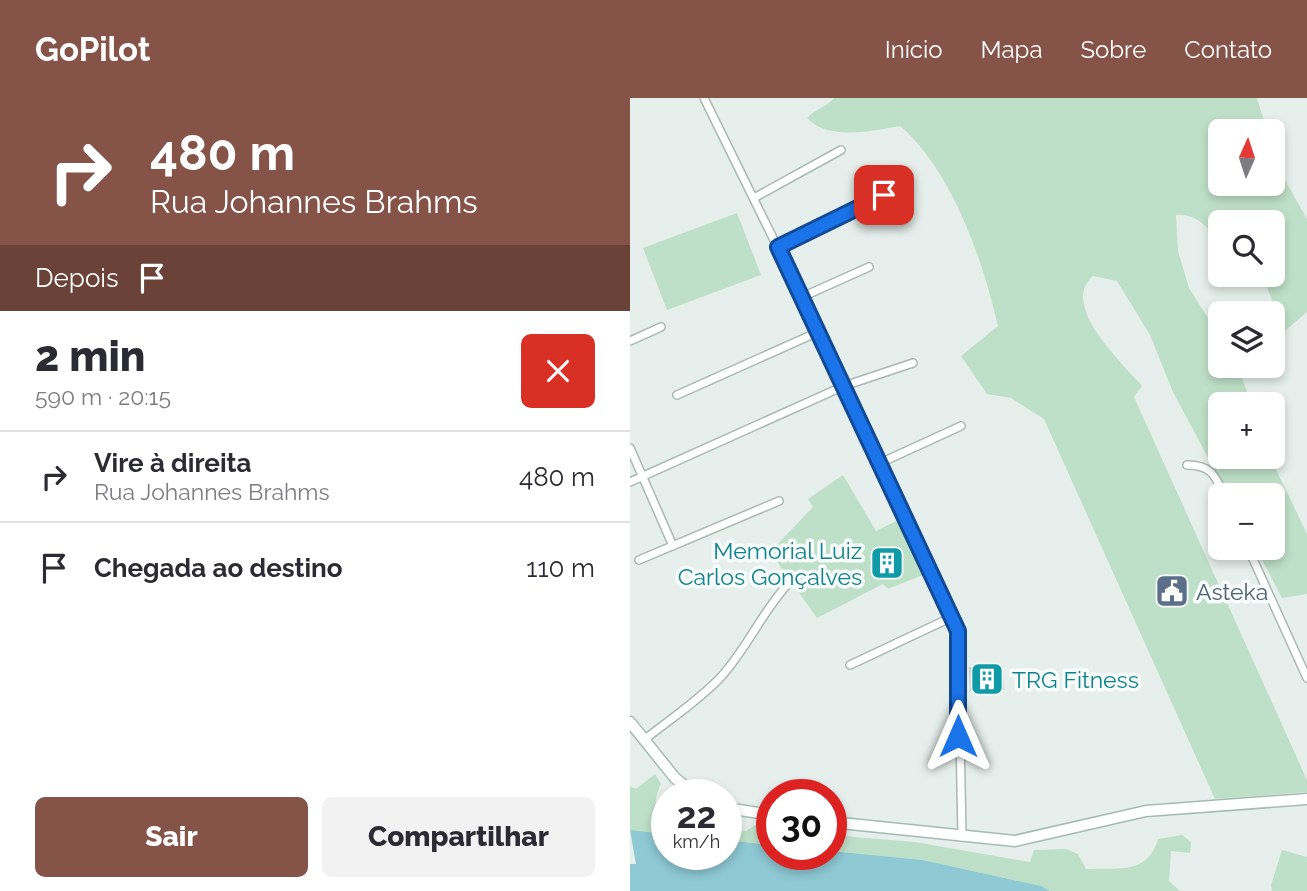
<!DOCTYPE html>
<html lang="pt">
<head>
<meta charset="utf-8">
<style>
  :root { --surface:#fff; --page:#f2f2f3; --text:#2b2b33; --muted:#7c7c81; --line:#e1e1e2; --accent:#855347 }
  body { margin:0; font-family:Raleway,sans-serif; background:var(--page); color:var(--text); height:100vh; display:flex; flex-direction:column; font-size:26px; white-space:nowrap }
  * { box-sizing:border-box; margin:0 }
  p { font-size:23px; color:var(--muted) }
  .icon { flex:none; width:38px; height:38px; fill:none; stroke:currentColor; stroke-width:2; stroke-linecap:round; stroke-linejoin:round }
  .map { position:relative; flex:1; overflow:hidden }
  .panel { display:flex; flex-direction:column; background:var(--surface); width:630px }
  .panel>* { flex:none }
  .banner { background:#855347; color:#fff; overflow:hidden }
  .needle { width:46px; rotate:3deg }
  .buttons { position:absolute; left:578px; top:21px; display:grid; gap:14px }
  .buttons a { display:grid; place-items:center; width:77px; height:77px; border-radius:10px; background:var(--surface); box-shadow:0 4px 10px #0003; font-size:35px }
  .speed { position:absolute; left:21px; top:681px; display:flex; gap:14px; font-size:35px; font-weight:700; text-align:center }
  .speed>* { display:grid; place-content:center; width:91px; height:91px; border-radius:50%; background:var(--surface); box-shadow:0 4px 10px #0003; line-height:1 }
  .speed small { font-size:18px; font-weight:400 }
  .speed .limit { border:10px solid #d22; background:#fff; color:#111 }
  .pin { position:absolute; display:grid; place-items:center; width:60px; height:60px; color:#fff; margin:-30px; border-radius:14px; box-shadow:0 4px 10px #0006 }
  .me { position:absolute; width:77px; margin:-38px; rotate:0deg; stroke-linejoin:round; filter:drop-shadow(0 0 5px #0008) }
  .turn { display:flex; align-items:center; gap:24px; height:147px; padding:0 35px; font-size:32px }
  .turn .icon { width:91px; height:91px; stroke-width:2.5 }
  .turn b { display:block; font-size:49px; line-height:60px }
  .then { display:flex; align-items:center; height:66px; padding:0 35px; background:#0003; gap:14px; font-size:26px }
  .round { display:grid; place-items:center; flex:none; width:74px; height:74px; border-radius:10px; background:var(--page) }
  .headline { display:flex; align-items:center; justify-content:space-between; height:119px; padding:0 35px }
  h1 { font-size:42px; font-weight:800; line-height:52px }
  .cta { display:flex; gap:14px; margin-top:auto; padding:14px 35px }
  .cta a { flex:1; height:80px; border-radius:10px; background:var(--accent); color:#fff; font-size:28px; font-weight:800; line-height:80px; text-align:center }
  .cta a+a { background:var(--page); color:var(--text) }
  ul { padding:0; list-style:none }
  li { display:flex; align-items:center; gap:21px; height:91px; padding:0 35px; border-top:2px solid var(--line) }
  li div { flex:1 }
  li b { display:block; font-size:26px }
  li em { font-style:normal }
  header { display:flex; align-items:center; gap:42px; box-sizing:border-box; height:98px; padding:0 35px; background:var(--accent); color:#fff }
  header strong { font-size:33px }
  nav { display:flex; gap:38px; margin-inline-start:auto; font-size:24px }
  main { display:flex; flex:1; min-height:0 }
  .map>svg:first-child { display:block }
  .green { fill:#bfe0c8 }
  .water { fill:#8ec9d4 }
  .building { fill:#bbcac4; stroke:#b8c9c2; stroke-width:2 }
  .lines { fill:none; stroke-linecap:round; stroke-linejoin:round }
  .street-casing { stroke:#a8b8b2; stroke-width:10 }
  .secondary-casing { stroke:#a4bbb3; stroke-width:13 }
  .street { stroke:#fff; stroke-width:7 }
  .secondary { stroke:#fff; stroke-width:10 }
  .route-casing { stroke:#114b97; stroke-width:18 }
  .route { stroke:#1a73e8; stroke-width:12 }
  .labels { text-anchor:middle; dominant-baseline:central; stroke-width:7; stroke-linejoin:round; paint-order:stroke }
  .culture-label { font-size:23px; fill:#0d838f; stroke:#f7fbf9; text-anchor:end }
  .service-label { font-size:23px; fill:#4e5e75; stroke:#f7fbf9; text-anchor:start }
</style>
</head>
<body>
<header>
<strong>GoPilot</strong>
<nav><a>Início</a><a>Mapa</a><a>Sobre</a><a>Contato</a></nav>
</header>
<main>
<section class="panel">
<div class="banner">
<div class="turn"><svg class="icon" aria-label="right" viewBox="0 0 24 24"><path d="M7 20v-9h11M14 6l5 5-5 5"/></svg><div><b>480 m</b>Rua Johannes Brahms</div></div>
<div class="then">Depois<svg class="icon" aria-label="arrive" viewBox="0 0 24 24"><path d="M6 21V4h12l-3 4 3 4H6"/></svg></div>
</div>
<div class="headline"><div><h1>2 min</h1><p>590 m · 20:15</p></div><a class="round" style="background:#d93025;color:#fff"><svg class="icon" aria-label="close" viewBox="0 0 24 24"><path d="M6 6l12 12M18 6L6 18"/></svg></a></div>
<ul>
<li><svg class="icon" aria-label="right" viewBox="0 0 24 24"><path d="M7 20v-9h11M14 6l5 5-5 5"/></svg><div><b>Vire à direita</b><p>Rua Johannes Brahms</p></div><em>480 m</em></li>
<li><svg class="icon" aria-label="arrive" viewBox="0 0 24 24"><path d="M6 21V4h12l-3 4 3 4H6"/></svg><div><b>Chegada ao destino</b></div><em>110 m</em></li>
</ul>
<div class="cta"><a>Sair</a><a>Compartilhar</a></div>
</section>
<div class="map">
<svg width="677" height="793" viewBox="0 0 677 793">
  <rect width="100%" height="100%" fill="#e6efeb"/>
  <!-- green -->
  <path class="green" d="M204,0h423l10,33h-47v53h52v-35l5,17 30,53v93l-22,19 -23,-56h10v-53h-52v22c-11,-16 -24,-31 -44,-29l2,36 11,37 31,49v29h18l13,38h-31v53h50l37,77v60l-25,4 -26,-50h16v-53h-44l-55,-103 -23,-57 -33,-54 -24,-5c-34,29 29,87 49,110l-8,11 173,383v12l-92,7 -171,-380 -33,-21 -24,-4 -26,-38 37,-30c-15,-65 -46,-156 -98,-200 -28,5 -72,15 -93,-8 9,-10 19,-10 27,-20z
    M107,115l24,62 -94,35 -24,-62z
    M213,377l33,56 24,-12 28,54 -40,16 -5,-5 -66,34 -47,-66 43,-45 -5,-8z
    M25,676l6,10c-15,33 6,23 6,50l-37,-4v-44l6,3z
    M125,727l17,2v18l-46,-5v-9h20z
    M201,737l84,7 115,20 4,-12 32,-1 12,5 8,15c32,-2 61,7 72,-30l24,-4 9,7 -1,11 -19,-2 -2,30 11,10h-130l-10,-5 -117,-26 -92,-9z
    M652,752l25,7v34h-35l-1,-6z"/>
  <!-- water -->
  <path class="water" d="M0,732l37,4v20h59v-14l46,5v9h59v-3l92,9 118,26 9,5h-420v-27h6z"/>
  <!-- building -->
  <path class="building" d="M265,452l8,15 -24,12 -8,-15z
    M372,569l1,22 -32,1 -1,-22z"/>
  <g class="lines">
    <defs>
      <path id="street" d="M74,0l98,199 156,334 4,206
        M124,100l87,-48
        M148,149l106,-52
        M172,199l67,-30
        M0,243l31,-14
        M47,297l141,-63
        M0,350l43,98
        M248,366l83,-38
        M557,367c24,0 28,10 37,30
        M0,384l214,-96 69,-23
        M618,450l59,130
        M9,462l140,-59
        M220,567l102,-48
        M14,642c25,-20 54,-39 76,-62 26,-28 41,-64 67,-93"/>
      <path id="secondary" d="M0,624l45,56 20,16
        M96,710l46,7
        M201,724l184,19 131,-30 161,-12"/>
    </defs>
    <!-- street casing -->
    <use href="#street" class="street-casing"/>
    <!-- secondary casing -->
    <use href="#secondary" class="secondary-casing"/>
    <!-- street -->
    <use href="#street" class="street"/>
    <!-- secondary -->
    <use href="#secondary" class="secondary"/>
  </g>
  <g class="lines">
    <defs>
      <path id="route" d="M254,97l-106,52 180,384v105"/>
    </defs>
    <!-- route casing -->
    <use href="#route" class="route-casing"/>
    <!-- route -->
    <use href="#route" class="route"/>
  </g>
  <!-- icons -->
  <defs>
    <symbol id="building-square" viewBox="-11 -11 22 22"><rect x="-9" y="-9" width="18" height="18" rx="4" fill="#0f9aa8" stroke="#f7fbf9"/><path d="M-4-6H4V6H1V3H-1V6H-4ZM-2.5-4.3h1.7v1.8h-1.7ZM.8-4.3h1.7v1.8H.8ZM-2.5-1h1.7V.8h-1.7ZM.8-1h1.7V.8H.8Z" fill="#fff"/></symbol>
    <symbol id="civic-square" viewBox="-11 -11 22 22"><rect x="-9" y="-9" width="18" height="18" rx="4" fill="#5c6f8a" stroke="#f7fbf9"/><path d="M-.6-6.5H3V-4.5H.6V-3L4-1V1h2V6H-6V1h2V-1L-.6-3ZM-1.2 2.5V6h2.4V2.5Z" fill="#fff"/></symbol>
  </defs>
  <g fill-rule="evenodd">
    <use href="#building-square" x="238" y="446" width="38" height="38"/>
    <use href="#civic-square" x="523" y="474" width="38" height="38"/>
    <use href="#building-square" x="338" y="562" width="38" height="38"/>
  </g>
  <g class="labels">
    <!-- culture labels -->
    <g class="culture-label">
      <text x="232" y="452">Memorial Luiz<tspan x="232" dy="26">Carlos Gonçalves</tspan></text>
      <text x="382" y="581" text-anchor="start">TRG Fitness</text>
    </g>
    <!-- service labels -->
    <g class="service-label">
      <text x="566" y="493">Asteka</text>
    </g>
  </g>
</svg>
<div class="buttons">
<a><svg class="needle" viewBox="-14 -14 28 28"><path d="M0-13l5 13h-10z" fill="#e53935"/><path d="M0 13l5-13h-10z" fill="#7c7c81"/></svg></a>
<a><svg class="icon" aria-label="search" viewBox="0 0 24 24"><circle cx="10" cy="10" r="6"/><path d="M15 15l6 6"/></svg></a>
<a><svg class="icon" aria-label="layers" viewBox="0 0 24 24"><path d="M12 4l9 5-9 5-9-5zM3 14l9 5 9-5"/></svg></a>
<a>+</a>
<a>−</a>
</div>
<div class="speed"><div>22<small>km/h</small></div><div class="limit">30</div></div>
<div class="pin" style="left:254px;top:97px;background:#d93025"><svg class="icon" aria-label="arrive" viewBox="0 0 24 24"><path d="M6 21V4h12l-3 4 3 4H6"/></svg></div>
<svg class="me" style="left:328px;top:638px" viewBox="-20 -20 40 40"><path d="M0-17L14 15 0 8-14 15z" fill="#1a73e8" stroke="#fff" stroke-width="4"/></svg>
</div>
</main>
</body>
</html>
